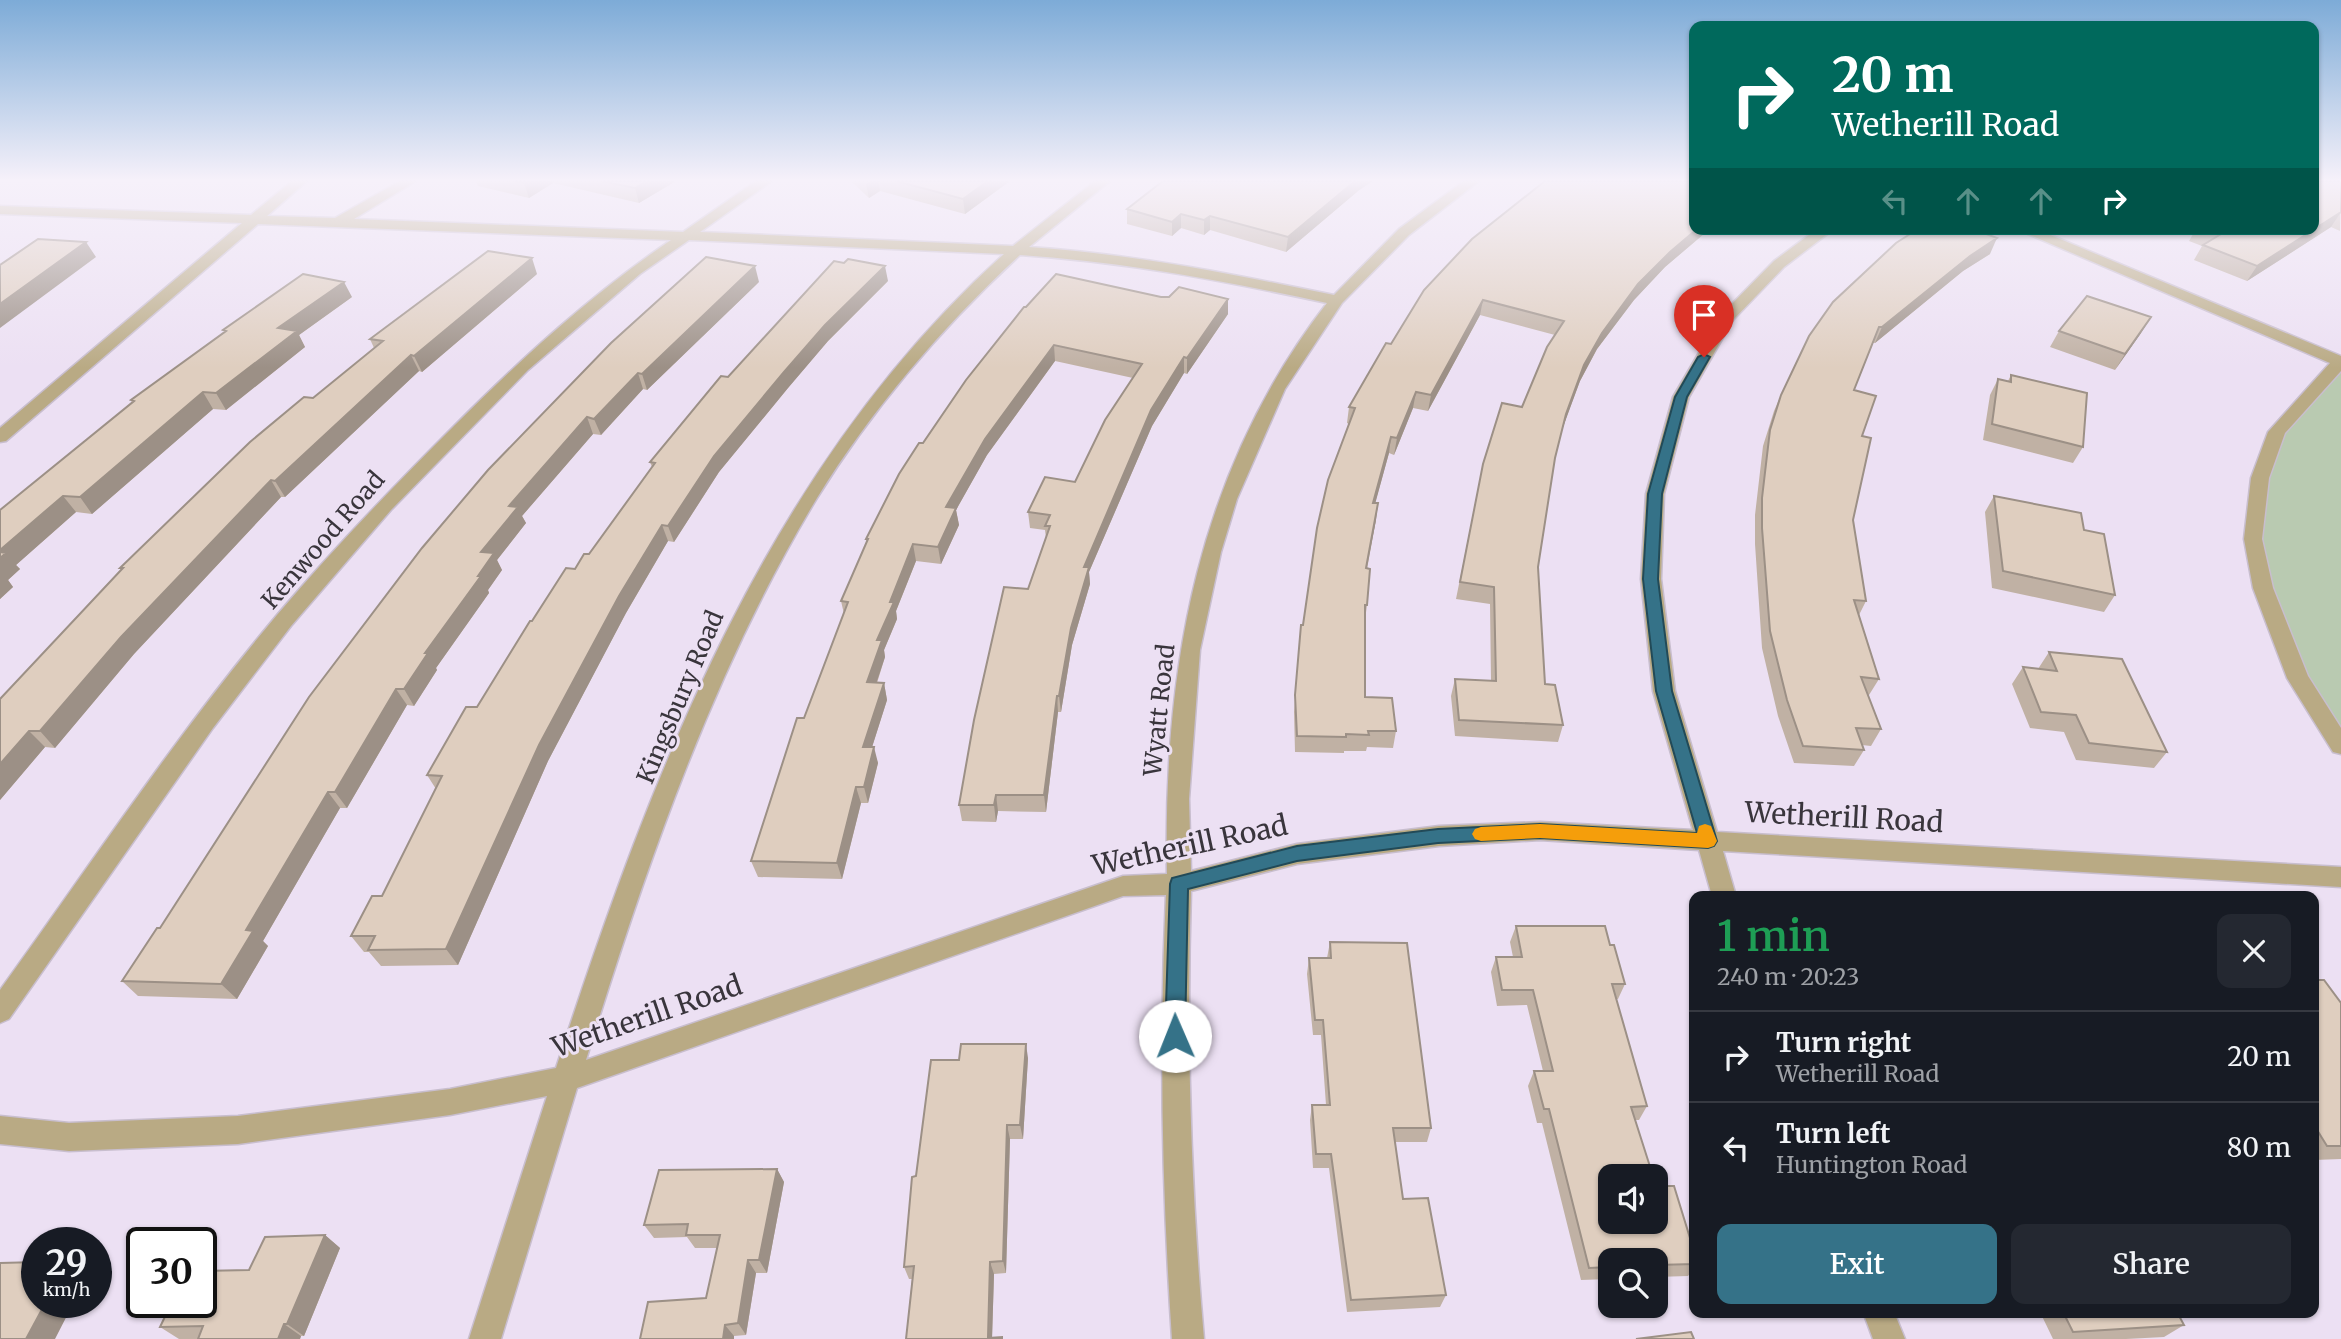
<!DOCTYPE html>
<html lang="en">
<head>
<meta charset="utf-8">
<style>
  :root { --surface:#171b24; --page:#242831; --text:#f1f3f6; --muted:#9ea1a6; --line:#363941; --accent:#357288 }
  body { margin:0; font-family:Merriweather,serif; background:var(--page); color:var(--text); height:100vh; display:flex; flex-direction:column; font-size:26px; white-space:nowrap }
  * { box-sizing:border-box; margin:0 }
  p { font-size:23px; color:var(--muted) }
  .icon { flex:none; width:38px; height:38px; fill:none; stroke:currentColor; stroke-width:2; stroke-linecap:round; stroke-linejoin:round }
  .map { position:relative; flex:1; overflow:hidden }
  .sheet { position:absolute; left:1689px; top:891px; width:630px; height:427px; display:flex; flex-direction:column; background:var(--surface); border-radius:14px; box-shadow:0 2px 5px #0004 }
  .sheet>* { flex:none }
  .guide { position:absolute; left:1689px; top:21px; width:630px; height:214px; border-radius:14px; box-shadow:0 2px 5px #0004; background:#00695c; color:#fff; overflow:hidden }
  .controls { position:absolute; left:1598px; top:1164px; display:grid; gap:14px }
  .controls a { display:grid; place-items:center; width:70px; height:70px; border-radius:14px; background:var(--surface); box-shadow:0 2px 5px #0004; font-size:35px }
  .speed { position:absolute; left:21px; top:1227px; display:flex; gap:14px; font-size:35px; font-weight:700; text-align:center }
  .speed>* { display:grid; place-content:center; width:91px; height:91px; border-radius:50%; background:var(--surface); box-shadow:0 2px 5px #0004; line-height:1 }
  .speed small { font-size:18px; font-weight:400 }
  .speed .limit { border:4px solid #111; border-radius:10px; background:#fff; color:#111 }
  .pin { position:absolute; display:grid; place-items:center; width:60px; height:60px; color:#fff; margin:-72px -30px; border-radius:50% 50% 50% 0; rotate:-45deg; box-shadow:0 0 7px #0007 }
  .pin .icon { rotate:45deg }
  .me { position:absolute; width:77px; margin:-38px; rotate:359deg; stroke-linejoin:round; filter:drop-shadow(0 0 5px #0008) }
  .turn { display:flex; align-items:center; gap:24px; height:147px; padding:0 28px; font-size:32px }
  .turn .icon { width:91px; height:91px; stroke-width:2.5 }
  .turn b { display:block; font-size:49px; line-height:60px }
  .lanes { display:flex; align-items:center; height:66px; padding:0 28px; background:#0003; justify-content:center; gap:35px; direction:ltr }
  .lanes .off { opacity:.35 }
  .round { display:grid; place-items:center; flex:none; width:74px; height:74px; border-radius:14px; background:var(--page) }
  .head { display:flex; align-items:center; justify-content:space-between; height:119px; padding:0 28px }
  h1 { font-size:42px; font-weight:600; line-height:52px; color:#1e9e55 }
  .primary-button { display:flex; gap:14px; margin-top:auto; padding:14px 28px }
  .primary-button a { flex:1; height:80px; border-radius:14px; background:var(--accent); color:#fff; font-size:28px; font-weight:600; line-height:80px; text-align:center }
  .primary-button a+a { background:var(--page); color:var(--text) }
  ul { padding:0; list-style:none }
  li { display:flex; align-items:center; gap:21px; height:91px; padding:0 28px; border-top:2px solid var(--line) }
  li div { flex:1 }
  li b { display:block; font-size:26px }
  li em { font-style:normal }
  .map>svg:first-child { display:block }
  .green { fill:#b9cab1 }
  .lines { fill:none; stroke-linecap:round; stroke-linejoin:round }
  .minor-casing { stroke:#c8bece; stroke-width:3 }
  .minor { fill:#b9aa84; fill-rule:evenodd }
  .wall { fill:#c0b1a4 }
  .shaded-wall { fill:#9c9086 }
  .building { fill:#dfcebf; stroke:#9c9086; stroke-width:2 }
  .route { fill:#357288; stroke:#224a58; stroke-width:2 }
  .slow { fill:#f59e0b }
  .labels { text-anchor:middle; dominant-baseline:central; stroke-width:6; stroke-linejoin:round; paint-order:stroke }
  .street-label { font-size:24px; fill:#39353c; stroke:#ece0f3 }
  .near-street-label { font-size:28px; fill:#39353c; stroke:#ece0f3 }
</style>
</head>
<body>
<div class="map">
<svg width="2341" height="1339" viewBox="0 0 2341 1339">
  <rect width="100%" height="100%" fill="#ece0f3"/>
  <!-- green -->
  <path class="green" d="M2341,362v384l-79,-162 -2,-106 17,-46z"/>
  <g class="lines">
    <defs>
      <path id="minor" d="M292,181h15l-40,35 68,2 65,-37h16l-62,38 329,13 73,-51h16l-72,51 313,14 82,-65h15l-81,66c104,7 203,27 305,48l65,-66 65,-48h15l-70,54 -67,68 -57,86 -48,110 -16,53 -21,98 -11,149 2,72 106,-27 142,-18 101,-4 153,8 -40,-139 -12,-112 5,-85 27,-97 48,-82 53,-54 43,-32h17l-50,38 -51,53 -44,77 -25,97 -3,85 14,112 42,141 624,35v20l-618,-36 13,45h-24l-13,-46 -159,-10 -101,6 -142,18 -106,27c-5,150 0,299 13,448h-32c-10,-148 -13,-296 -6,-444l-43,1 -546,192 -76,251h-32l78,-243 -97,19 -212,29 -169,7 -69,-7v-28l69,7 169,-7 212,-27 106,-21c96,-296 211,-600 448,-814l-315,-14 -49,34 -112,96 -137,140 -100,116 -78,102 -204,291 -9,4v-33c91,-126 177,-256 277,-375 56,-66 116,-128 177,-189 68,-68 138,-132 217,-186l-413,-16 -252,217 -6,1v-14l242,-205 -242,-9v-8l251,9zM1020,255c106,7 204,26 307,48 -129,167 -164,364 -160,571l-44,2 -537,184c58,-189 128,-392 231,-562 55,-89 126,-172 203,-243z
        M2016,229h20l305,127v15l-56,62 -16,45 -7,61 11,49 35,88 33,52v26l-8,-2 -46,-74 -34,-90 -9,-49 7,-61 17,-46 62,-69z
        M1863,1312h31l11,27h-32z"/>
    </defs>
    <!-- minor casing -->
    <use href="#minor" class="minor-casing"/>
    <!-- minor -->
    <use href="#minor" class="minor"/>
  </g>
  <!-- wall -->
  <path class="wall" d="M476,181h200l-37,22 -86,-20 -24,15 -51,-12z
    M851,181h159l-45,33 -85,-23 -11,7z
    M2341,181l-1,50 -9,-4 -84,54 -53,-21 8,-14 -13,-5 7,-12h118z
    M1358,191l-72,61 -76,-22 -6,5 -23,-7 -9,8 -45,-12v-15z
    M1694,229h18l-7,4 -40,34 -31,33 -37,49 -17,32 -18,48 -7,29 -17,109 7,117 18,41 -5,17 -103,-6 -4,-40 4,-17 36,2 -1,-77 -34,-5 27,-135 39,-57 33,-72 -75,-20 -52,96 -15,-3 -19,47 -5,-2 -14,50 1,17 -9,49v36l-2,15v77l31,34 -3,17 -26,-1 -1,4h-22v2l-49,-1 -1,-40 7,-87h2l46,-201 -2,-1 2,-16 42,-63 33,-54z
    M1918,229l72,25 -27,17 -88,72h-2l-19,47 8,46 -9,84 13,81 -7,14 20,64 -10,16h-1l13,34 -10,17 -9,-1 2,5 -10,16 -60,-3 -16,-47 -16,-68 -7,-104v-29l8,-69 11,-35 7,-16z
    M537,274l-115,98 -3,-1 -134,126h-4l-147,157 -79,94 -10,-1 -45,53v-101l121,-130 -1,-1 193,-170 61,-50 -4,-9z
    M888,281l-60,60 -40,47 -69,84 -45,70 -6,-1 -42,72 -78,148 -90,204 -77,1 -12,-14h-5l-13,-16 31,-40 54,-107 -9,-14 50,-68 55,-86 43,-52 14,-15 63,-87 -2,-5 78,-85z
    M759,282l-112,108 -4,-1 -42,46 -8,-1 -71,82 4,7 -29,37 5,10 -14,20 1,3 -53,75 1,2 -23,36 -7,-1 -60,103h-7l-77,133 5,5 -31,53 -99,-3 -16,-15 366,-511z
    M352,297l-53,38 6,12 -79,63 -13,-1 -121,105 -16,-2 -60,53 4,4 -12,11 5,7 -13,12v-89l132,-107 -1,-3 93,-68 -1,-2z
    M1024,307l204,7 -41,60 -3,-1 -32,53 -63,146 1,12 -18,61 -11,67h-3l-12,100 -48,-1 -2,11 -34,-1 -3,-16 69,-216 18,-51 -1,-8 -15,-2 -2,-16 47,-30 58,-104 -78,-17 -68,94 -31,55 3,15 -18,39 -25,-3 -20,50 1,8 -13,31 1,7 -8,26h7l3,17 -15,47 6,16 -10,40h-7l-19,76 -84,-2 -7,-16 93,-247 -3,-13 26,-58 -1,-4 57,-96z
    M2059,331l82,2 -26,37 -65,-23z
    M2011,375l72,72 -10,16 -90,-23 7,-45 8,-16 10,2z
    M1994,496l90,34 31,65 -11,17 -112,-24 -7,-76z
    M2049,652l118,100 -13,16 -78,-8 -12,-28 -34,-4 -18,-44 11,-17 15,2z
    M1516,926l94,19 15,39 -7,15h-2l31,107 -8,14h-4l-25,56 84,75v17l-6,8 -32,1v-17h-46v19l-29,1 -39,-157h-5l-9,-37 6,-15h9l-16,-66 -30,1 -6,-34 5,-15h17l-3,-15z
    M1330,942l101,186 -4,14h-32l8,57 43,96 -6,12 -93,5 -18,-144h-16l-3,-48 2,-15h14l-5,-70h-8l-6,-61 2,-16h18z
    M2314,980l27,23v156l-27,1z
    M1028,1058l-5,81h-13l-4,134 -12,1 -2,64 10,-1 1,2h-97l6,-60h-3l-5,-12 12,-91z
    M777,1169l7,13 -17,91h-11l-10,62 -12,1v3l-28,-41 11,-50h-22l-8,-11 -33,1 -10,-13z
    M325,1235l15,13 -36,88h-3l-1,3h-121l-19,-12 89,-57z
    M2040,1312h137l7,13 -20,12 -38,2h-73z"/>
  <!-- shaded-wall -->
  <path class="shaded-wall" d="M528,181h24l1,2 -24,15 -5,-15z
    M647,181h29l-37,22 -4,-15z
    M871,181h8l1,10 -11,7 -3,-14z
    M988,181h22l-45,33 -2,-15z
    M1355,181h18l-15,10 -72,61 2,-15z
    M2341,212l-10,15 -84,54 10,-15z
    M1181,214v14l-9,8v-14z
    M1210,216v14l-6,5v-15z
    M1697,229h15l-7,4 -40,34 -31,33 -37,49 -17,32 -18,49 4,-16 18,-49 18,-32 36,-49 32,-32z
    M1997,238l-7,16 -27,17 -88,72 7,-16 88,-71z
    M86,242l10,15 -96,71v-24z
    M532,258l5,16 -115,98 -8,-16z
    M755,266l4,16 -112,108 -5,-16z
    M885,266l3,15 -60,60 -40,47 -69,84 -45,70 -6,-16 46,-70 70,-84 41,-47z
    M344,282l8,15 -53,38 6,12 -79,63 -10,-17 62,-65z
    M1228,299v15l-41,60v-16z
    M1483,300l-3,15 -52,96 3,-16z
    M2151,317l-10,16 -26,37 10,-16z
    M1054,345l1,16 -68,94 -31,55 3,15 -18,39 -3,-17 8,-40 39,-68z
    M411,355l8,16 -134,126 -10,-16z
    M1184,357v16l-32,53 -63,146 1,12 -18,61 -11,67 -2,-16 12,-68 13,-61 67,-157z
    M638,373l5,16 -42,46 -7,-16z
    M203,392l10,17 -121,105 -12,-17z
    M1416,392l-3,16 -19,47 3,-17z
    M587,417l6,17 -71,82 4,7 -29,37 5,10 -14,20 1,3 -53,75 1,2 -23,36 -10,-17 21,-36 53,-77 3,-24 28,-46z
    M1391,437l-2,16 -18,66 2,-16z
    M271,480l10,17 -147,157 -79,94 -15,-17 81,-94z
    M63,496l13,16 -60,53 4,4 -12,11 5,7 -13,12v-49z
    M1378,503l-2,17 -13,65 3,-17z
    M662,525l6,16 -42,72 -78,148 -90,204 -12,-16 93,-204 80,-149z
    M913,544l3,17 -20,50 1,8 -13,31 1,7 -14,42 -4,-17 10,-42 13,-38z
    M884,683l3,17 -20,63 -4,-16z
    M396,689l11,16 -60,103 -12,-16z
    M1057,696l1,16 -12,100 -2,-17z
    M29,731l16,16 -45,53v-36z
    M874,747l4,16 -10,40 -4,-16z
    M856,787l5,16 -19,76 -5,-16z
    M328,792l12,16 -77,133 5,5 -31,53 -16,-15 25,-54z
    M996,795l2,16 -2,11 -2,-17z
    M1026,1044l2,14 -5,81 -3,-14z
    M1007,1125l3,14 -4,134 -3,-12z
    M777,1169l7,13 -17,91 -8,-13z
    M325,1235l15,13 -36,88 -17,-12z
    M748,1260l8,13 -10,62 -8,-12z
    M990,1262l4,12 -2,65h-3z
    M46,1302h28l-19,37h-29z
    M284,1324l17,12 -1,3h-22z
    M725,1325l9,11v3h-11z"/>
  <!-- building -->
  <path class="building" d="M514,181h14l-4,2z
    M601,181h46l-12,7z
    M896,181h92l-25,18z
    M1163,181h192l-67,56 -78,-21 -6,4 -23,-6 -9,8 -45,-13z
    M1545,181h149v48h3l-27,23 -32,32 -36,49 -18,32 -18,49 -11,44 -17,109 7,117 10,1 8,40 -104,-5 -4,-41 41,2 -2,-94 -34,-5 23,-118 19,-61 20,4 25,-60 17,-26 -81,-21 -52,95 -15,-3 -19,46 -6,-1 -18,66h5l-12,65 4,1 -3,36h-2v92l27,1 4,33h-28l1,4 -23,-1v3l-49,-1 -2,-41 6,-70h2l14,-97 11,-48 27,-72 -6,-1 37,-64 5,1 33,-54 48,-51z
    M2314,181h27v31l-84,54 -54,-21 18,-11 -14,-5h107z
    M1918,229h55l24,9 -27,18 -88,71h-3l-25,63 22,6 -14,40 9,2 -18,82 13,81 -12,-1 25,79 -18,-2 20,52 -25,-1 8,22 -61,-4 -16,-46 -17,-69 -8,-103v-30l8,-68 11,-35 28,-59 24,-34 63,-59z
    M38,239l48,3 -86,62v-39z
    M488,251l44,7 -118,98 -3,-1 -136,126 -4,-1 -150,157 -81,94h-11l-29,33v-65l123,-131h-3l130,-126 54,-45 9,1 70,-57 -13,-2z
    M706,257l49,9 -113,108 -4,-1 -44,46 -7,-2 -78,89 9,1 -37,45 13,1 -16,23h3l-56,77h3l-24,36h-8l-61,103h-7l-82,138 7,1 -32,53 -99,-3 35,-53h3l149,-231 113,-149 66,-78 123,-127z
    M848,259l37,7 -60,59 -41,47 -70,84 -46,70 -6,-1 -43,71 -80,149 -93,204 -78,1 7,-14h-24l21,-40h10l60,-120 -15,-1 39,-68h11l53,-86h2l34,-53 9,1 9,-15h5l66,-91 -5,-1 71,-86 7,1 106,-116 10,2z
    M303,274l41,8 -66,46 19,3 -81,62 -13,-1 -123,105 -17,-1 -63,54v-40l134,-109 -3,-1 95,-69 -3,-1z
    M1056,274l105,23h8l10,-10 49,12 -41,59 -3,-1 -33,53 -67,157h5l-18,61 -12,68h-2l-13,99h-48l-2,10h-35l15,-85 30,-133 24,2 22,-63h-5l5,-11 -22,-3 17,-35 30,5 30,-62 37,-56 -88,-19 -69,94 -39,68 10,1 -18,39 -25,-3 -23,58h4l-17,38h5l-15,42 17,1 -21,64h11l-10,40h-8l-19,76 -86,-2 46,-143h7l44,-116 -7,-1 27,-62h-2l33,-65 20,-31h4l43,-63 58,-73h2z
    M2087,296l64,21 -26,37 -66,-23z
    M2011,375l76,18 -4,54 -91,-23 6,-45 13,3z
    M1994,496l87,17 3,17 20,4 11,61 -112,-24z
    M0,552l6,1 -6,5z
    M2049,652l73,7 45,93 -78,-9 -13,-28 -35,-3 -18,-45 34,4z
    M1516,926h89l5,19h4l11,39h-13l35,122 -16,1 22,69h-43v46h46v-37v1h18l20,65v13l-38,1v-5h-46v7l-21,1 -40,-159h-5l-10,-38h19l-20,-81h-31l-6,-33h26z
    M1330,942l77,1 24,185h-38l10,71 25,-1 18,97 -95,5 -20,-146h-15l-4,-49h18l-7,-85h-8l-6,-62h22z
    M2314,980h10l17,23v143h-14l-13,-21z
    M961,1044h65l-6,81h-13l-4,136 -13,1 -2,76 14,-1v2h-96l8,-73 -10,1 8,-90 4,-1 15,-116h28z
    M777,1169l-18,91h-11l-10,63 -13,2 -2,14h-83l8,-37 58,-4 14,-63h-34l2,-11 -44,1 15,-55z
    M325,1235l-38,89h-3l-6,15h-80l5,-13 -43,1 12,-25h29v-31l48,-1 16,-33z
    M37,1262v40h9l-20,37h-26v-76z
    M2063,1312h114l7,13 -111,7z
    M1691,1332l3,7h-58z"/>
  <!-- sky -->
  <linearGradient id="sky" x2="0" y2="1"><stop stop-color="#7dabd7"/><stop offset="0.49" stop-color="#f6f1fa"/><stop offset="1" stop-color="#f6f1fa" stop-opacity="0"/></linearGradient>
  <rect width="2341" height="368" fill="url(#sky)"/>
  <!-- route -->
  <path class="route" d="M1704,354l6,3 -23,40 -25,97 -4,85 14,112 45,150 -3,5 -6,2 -168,-10 -102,5 -141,18 -109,28 -3,147 -3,7 -7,3 -7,-3 -3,-7 5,-152 2,-6 125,-32 141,-17 102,-5 157,9 -41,-142 -13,-112 5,-85 27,-97 23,-40z"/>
  <!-- slow -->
  <path class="slow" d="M1540,824l157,9 2,-7 6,-2 6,2 6,15 -3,5 -6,2 -168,-10 -59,3 -6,-2 -3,-5 3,-5 6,-2z"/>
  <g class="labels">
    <!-- street labels -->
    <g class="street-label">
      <text transform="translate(323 540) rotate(-49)">Kenwood Road</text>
      <text transform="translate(680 697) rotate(-67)">Kingsbury Road</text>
      <text transform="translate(1159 710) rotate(-84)">Wyatt Road</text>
    </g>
    <!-- near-street labels -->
    <g class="near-street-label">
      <text transform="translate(1844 817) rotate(3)">Wetherill Road</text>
      <text transform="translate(1190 845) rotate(-12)">Wetherill Road</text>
      <text transform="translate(647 1016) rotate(-19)">Wetherill Road</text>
    </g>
  </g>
</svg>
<div class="controls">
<a><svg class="icon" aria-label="sound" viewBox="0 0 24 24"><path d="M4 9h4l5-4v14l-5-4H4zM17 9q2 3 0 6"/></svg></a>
<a><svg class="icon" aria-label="search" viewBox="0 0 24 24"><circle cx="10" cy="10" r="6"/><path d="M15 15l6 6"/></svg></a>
</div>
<div class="speed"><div>29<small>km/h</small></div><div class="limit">30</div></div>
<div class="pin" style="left:1704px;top:357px;background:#d93025"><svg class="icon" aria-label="arrive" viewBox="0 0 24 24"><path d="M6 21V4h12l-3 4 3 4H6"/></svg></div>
<svg class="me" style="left:1175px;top:1036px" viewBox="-20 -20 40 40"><circle r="19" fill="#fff"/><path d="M0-13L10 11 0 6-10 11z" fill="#357288"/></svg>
<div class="guide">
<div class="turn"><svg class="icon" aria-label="right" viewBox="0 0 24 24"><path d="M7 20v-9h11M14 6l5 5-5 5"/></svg><div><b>20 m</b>Wetherill Road</div></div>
<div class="lanes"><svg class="icon off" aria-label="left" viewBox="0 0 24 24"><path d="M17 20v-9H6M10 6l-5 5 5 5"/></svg><svg class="icon off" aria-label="ahead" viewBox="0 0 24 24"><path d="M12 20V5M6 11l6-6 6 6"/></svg><svg class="icon off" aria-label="ahead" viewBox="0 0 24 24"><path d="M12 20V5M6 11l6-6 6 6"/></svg><svg class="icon" aria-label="right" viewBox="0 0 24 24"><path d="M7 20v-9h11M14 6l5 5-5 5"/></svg></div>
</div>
<section class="sheet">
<div class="head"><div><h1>1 min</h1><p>240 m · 20:23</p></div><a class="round"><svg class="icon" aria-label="close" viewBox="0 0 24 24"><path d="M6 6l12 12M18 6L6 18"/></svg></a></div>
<ul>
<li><svg class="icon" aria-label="right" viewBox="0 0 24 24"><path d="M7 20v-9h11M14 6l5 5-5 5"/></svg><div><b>Turn right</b><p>Wetherill Road</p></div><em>20 m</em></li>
<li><svg class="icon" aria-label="left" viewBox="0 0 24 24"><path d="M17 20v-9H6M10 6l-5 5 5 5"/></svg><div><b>Turn left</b><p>Huntington Road</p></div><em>80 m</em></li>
</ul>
<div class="primary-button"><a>Exit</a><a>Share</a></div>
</section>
</div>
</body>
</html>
